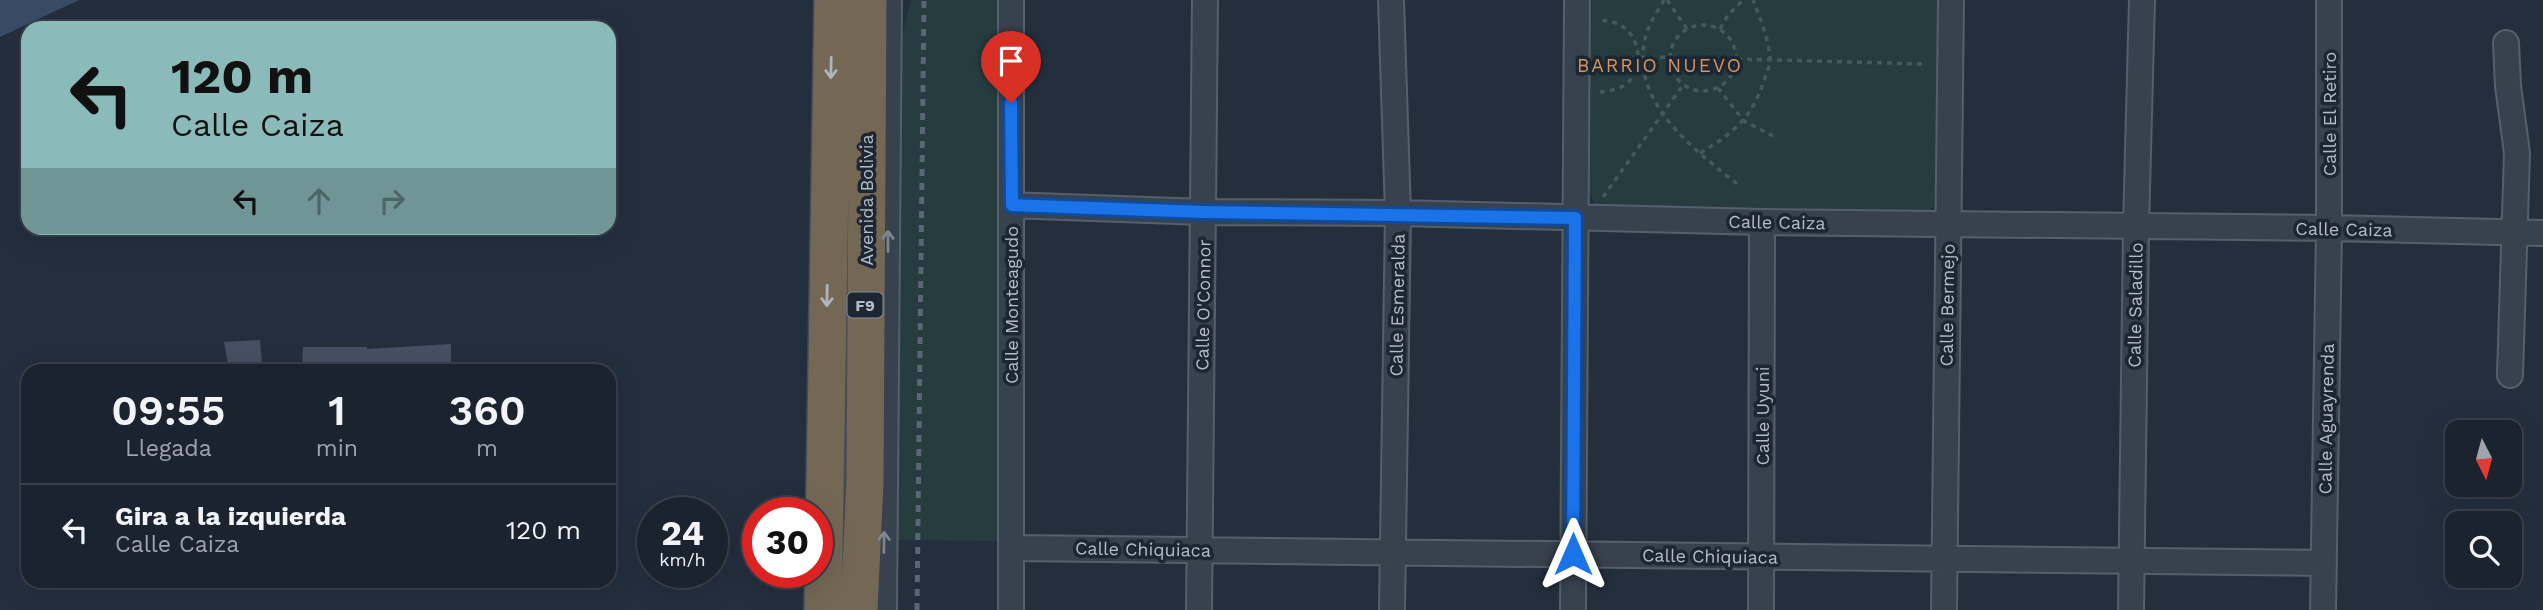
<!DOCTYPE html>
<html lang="es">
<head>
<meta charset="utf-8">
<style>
  :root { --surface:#1b232e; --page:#282f3a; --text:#f1f3f6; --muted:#a0a4aa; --line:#39404a }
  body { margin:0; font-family:"Work Sans",sans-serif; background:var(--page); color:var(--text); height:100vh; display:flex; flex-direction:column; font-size:26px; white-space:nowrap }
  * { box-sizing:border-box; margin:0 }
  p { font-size:23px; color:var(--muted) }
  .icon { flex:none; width:38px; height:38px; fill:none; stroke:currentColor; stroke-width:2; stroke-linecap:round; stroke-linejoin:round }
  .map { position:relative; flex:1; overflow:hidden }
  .drawer { position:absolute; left:21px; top:364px; width:595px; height:224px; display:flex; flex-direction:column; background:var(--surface); border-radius:21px; box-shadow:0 7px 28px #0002,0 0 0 2px var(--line) }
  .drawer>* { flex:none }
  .top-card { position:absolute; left:21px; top:21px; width:595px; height:214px; border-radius:21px; box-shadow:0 7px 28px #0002,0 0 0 2px var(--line); background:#8bbbb9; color:#111; overflow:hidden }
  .needle { width:46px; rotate:174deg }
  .tools { position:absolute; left:2445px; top:420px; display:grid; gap:14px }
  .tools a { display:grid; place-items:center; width:77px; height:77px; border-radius:14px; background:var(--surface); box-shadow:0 7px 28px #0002,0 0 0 2px var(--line); font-size:35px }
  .speed { position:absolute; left:637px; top:497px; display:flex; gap:14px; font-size:35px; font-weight:700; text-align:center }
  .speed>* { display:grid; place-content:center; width:91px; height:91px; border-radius:50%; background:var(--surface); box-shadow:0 7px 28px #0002,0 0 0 2px var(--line); line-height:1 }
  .speed small { font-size:18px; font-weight:400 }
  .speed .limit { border:10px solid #d22; background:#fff; color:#111 }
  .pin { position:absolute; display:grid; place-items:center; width:60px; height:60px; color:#fff; margin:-72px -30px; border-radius:50% 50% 50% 0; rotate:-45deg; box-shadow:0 0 7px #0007 }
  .pin .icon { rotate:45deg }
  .me { position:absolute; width:77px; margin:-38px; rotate:0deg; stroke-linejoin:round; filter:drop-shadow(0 0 5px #0008) }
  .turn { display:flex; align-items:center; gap:24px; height:147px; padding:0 35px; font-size:32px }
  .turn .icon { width:91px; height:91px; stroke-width:2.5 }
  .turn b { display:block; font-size:49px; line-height:60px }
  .lanes { display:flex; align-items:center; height:66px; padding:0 35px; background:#0003; justify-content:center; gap:35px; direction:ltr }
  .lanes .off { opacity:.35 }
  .eta { display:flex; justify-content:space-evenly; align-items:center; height:119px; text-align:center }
  .eta b { font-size:42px; font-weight:600; line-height:49px }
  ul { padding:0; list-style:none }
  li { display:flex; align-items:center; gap:21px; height:91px; padding:0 35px; border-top:2px solid var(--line) }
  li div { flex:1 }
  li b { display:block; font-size:26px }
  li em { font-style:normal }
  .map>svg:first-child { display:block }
  .green { fill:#263c3f }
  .water { fill:#394c67 }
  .building { fill:#455162 }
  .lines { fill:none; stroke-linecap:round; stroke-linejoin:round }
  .minor-casing { stroke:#565f6c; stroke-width:28 }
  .highway-casing { stroke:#434c59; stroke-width:40 }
  .path { stroke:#44595c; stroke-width:3.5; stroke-dasharray:5 5; stroke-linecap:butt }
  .minor { stroke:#38414e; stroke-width:24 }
  .highway { stroke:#746855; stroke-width:37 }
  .rail { stroke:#5a6575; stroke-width:5; stroke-dasharray:7 7; stroke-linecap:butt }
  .oneway { stroke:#aeb4bd }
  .oneway2 { stroke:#7c8592 }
  .route-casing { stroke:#114b97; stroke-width:18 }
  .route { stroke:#1a73e8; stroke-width:12 }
  .labels { text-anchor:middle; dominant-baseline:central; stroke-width:7; stroke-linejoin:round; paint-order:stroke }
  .shield { fill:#1d2633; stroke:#878f9c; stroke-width:2 }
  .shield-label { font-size:16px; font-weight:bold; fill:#b4bcc9 }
  .street-label { font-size:18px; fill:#b4bcc9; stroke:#1d2633 }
  .neighbourhood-label { font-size:19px; letter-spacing:2px; fill:#d59563; stroke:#1d2633 }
</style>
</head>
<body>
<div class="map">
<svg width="2543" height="610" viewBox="0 0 2543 610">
  <rect width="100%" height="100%" fill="#242f3e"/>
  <!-- green -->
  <path class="green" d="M911,0h86v541l-101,-1 4,-495z
    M1592,0h347v203l-18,12 -325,-8 -8,-19z"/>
  <!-- water -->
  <path class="water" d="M0,0h79l-79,37z"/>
  <!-- building -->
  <path class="building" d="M260,340l2,23 -34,2 -4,-23z
    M451,344v27h-149l1,-24h64v2z"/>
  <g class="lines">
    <defs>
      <path id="minor" d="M1011,0v610
        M1391,0l7,213 -6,397
        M2506,43l2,43 9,67 -7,222
        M1011,205l193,7 194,1 364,9 567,6 214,5
        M1011,548l1313,15
        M884,610l5,-610
        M1199,610l6,-610
        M1573,610l4,-610
        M1761,610l1,-388
        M1944,610l7,-610
        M2131,610l5,-383 6,-227
        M2323,610l6,-382v-228"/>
      <path id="highway" d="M823,610l10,-610
        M859,610l6,-128 3,-482"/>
    </defs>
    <!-- minor casing -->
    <use href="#minor" class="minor-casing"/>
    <!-- highway casing -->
    <use href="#highway" class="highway-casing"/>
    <!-- path -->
    <path class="path" d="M1664,0c-5,9 -12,19 -16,29 -25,70 46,120 93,158
      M1667,0l20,29
      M1670 58a33 33 0 1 1 66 0a33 33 0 1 1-66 0Z
      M1720,29l8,-14 15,-15
      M1640,58l29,-1
      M1737,59l188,5
      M1718,88l26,33 29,15
      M1600,92c8,-1 19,-2 26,-8 18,-14 15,-46 -4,-58 -6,-4 -14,-5 -21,-6
      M1700,153c35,-21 52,-35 65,-75 2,-7 6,-14 5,-21 -2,-20 -10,-39 -17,-57
      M1603,197l80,-112"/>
    <!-- minor -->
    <use href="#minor" class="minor"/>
    <!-- highway -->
    <use href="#highway" class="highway"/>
    <!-- rail -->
    <path class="rail" d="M917,610l7,-610"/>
  </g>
  <!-- one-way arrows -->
  <defs><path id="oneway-shaft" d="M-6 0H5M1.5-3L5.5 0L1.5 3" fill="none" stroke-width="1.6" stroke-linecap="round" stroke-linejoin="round" transform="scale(1.75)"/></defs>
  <g class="oneway">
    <use href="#oneway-shaft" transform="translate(831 68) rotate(91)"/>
    <use href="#oneway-shaft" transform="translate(827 296) rotate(91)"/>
  </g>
  <g class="oneway2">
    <use href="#oneway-shaft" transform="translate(888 241) rotate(-90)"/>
    <use href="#oneway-shaft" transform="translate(884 542) rotate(-89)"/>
  </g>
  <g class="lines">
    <defs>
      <path id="route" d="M1011,103l1,102 192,7 371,6 -2,336"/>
    </defs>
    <!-- route casing -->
    <use href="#route" class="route-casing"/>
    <!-- route -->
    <use href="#route" class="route"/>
  </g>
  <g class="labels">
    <!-- shield labels -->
    <rect class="shield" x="847.5" y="292.5" width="35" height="25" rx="5"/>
    <g class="shield-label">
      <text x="865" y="305">F9</text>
    </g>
    <!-- street labels -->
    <g class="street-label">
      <text transform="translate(2329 114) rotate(-90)">Calle El Retiro</text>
      <text transform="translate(866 200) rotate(-90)">Avenida Bolivia</text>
      <text transform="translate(1777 222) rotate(1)">Calle Caiza</text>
      <text transform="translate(2344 229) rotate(1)">Calle Caiza</text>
      <text transform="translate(1011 305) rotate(-90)">Calle Monteagudo</text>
      <text transform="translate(1203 305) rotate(-89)">Calle O'Connor</text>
      <text transform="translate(1397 305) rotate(-89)">Calle Esmeralda</text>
      <text transform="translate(1947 305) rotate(-89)">Calle Bermejo</text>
      <text transform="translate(2135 305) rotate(-89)">Calle Saladillo</text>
      <text transform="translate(1762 416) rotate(-90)">Calle Uyuni</text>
      <text transform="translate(2326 419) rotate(-89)">Calle Aguayrenda</text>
      <text transform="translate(1143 549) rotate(1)">Calle Chiquiaca</text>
      <text transform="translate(1710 556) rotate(1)">Calle Chiquiaca</text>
    </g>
    <!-- neighbourhood labels -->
    <g class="neighbourhood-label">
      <text x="1660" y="65">BARRIO NUEVO</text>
    </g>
  </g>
</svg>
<div class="tools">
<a><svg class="needle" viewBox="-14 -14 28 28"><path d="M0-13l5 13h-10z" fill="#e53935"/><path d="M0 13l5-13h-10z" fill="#a0a4aa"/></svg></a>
<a><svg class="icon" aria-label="search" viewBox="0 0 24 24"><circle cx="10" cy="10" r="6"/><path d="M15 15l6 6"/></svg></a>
</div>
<div class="speed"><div>24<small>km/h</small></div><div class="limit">30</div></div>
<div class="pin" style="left:1011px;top:103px;background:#d93025"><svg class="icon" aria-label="arrive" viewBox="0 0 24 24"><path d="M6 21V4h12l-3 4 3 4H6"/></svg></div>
<svg class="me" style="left:1573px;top:554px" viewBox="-20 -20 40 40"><path d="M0-17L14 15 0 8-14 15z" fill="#1a73e8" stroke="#fff" stroke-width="4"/></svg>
<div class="top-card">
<div class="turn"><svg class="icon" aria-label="left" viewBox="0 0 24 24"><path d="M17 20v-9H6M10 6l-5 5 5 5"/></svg><div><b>120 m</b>Calle Caiza</div></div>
<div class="lanes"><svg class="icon" aria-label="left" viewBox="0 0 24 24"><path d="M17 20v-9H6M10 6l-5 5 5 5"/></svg><svg class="icon off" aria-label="ahead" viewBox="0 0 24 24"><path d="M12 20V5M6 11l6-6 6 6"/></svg><svg class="icon off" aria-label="right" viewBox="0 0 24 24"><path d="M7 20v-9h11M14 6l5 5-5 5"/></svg></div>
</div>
<section class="drawer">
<div class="eta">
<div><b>09:55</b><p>Llegada</p></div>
<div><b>1</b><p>min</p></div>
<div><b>360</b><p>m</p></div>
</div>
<ul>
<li><svg class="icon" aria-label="left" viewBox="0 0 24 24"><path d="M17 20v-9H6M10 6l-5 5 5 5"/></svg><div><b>Gira a la izquierda</b><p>Calle Caiza</p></div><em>120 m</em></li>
</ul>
</section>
</div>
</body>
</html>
